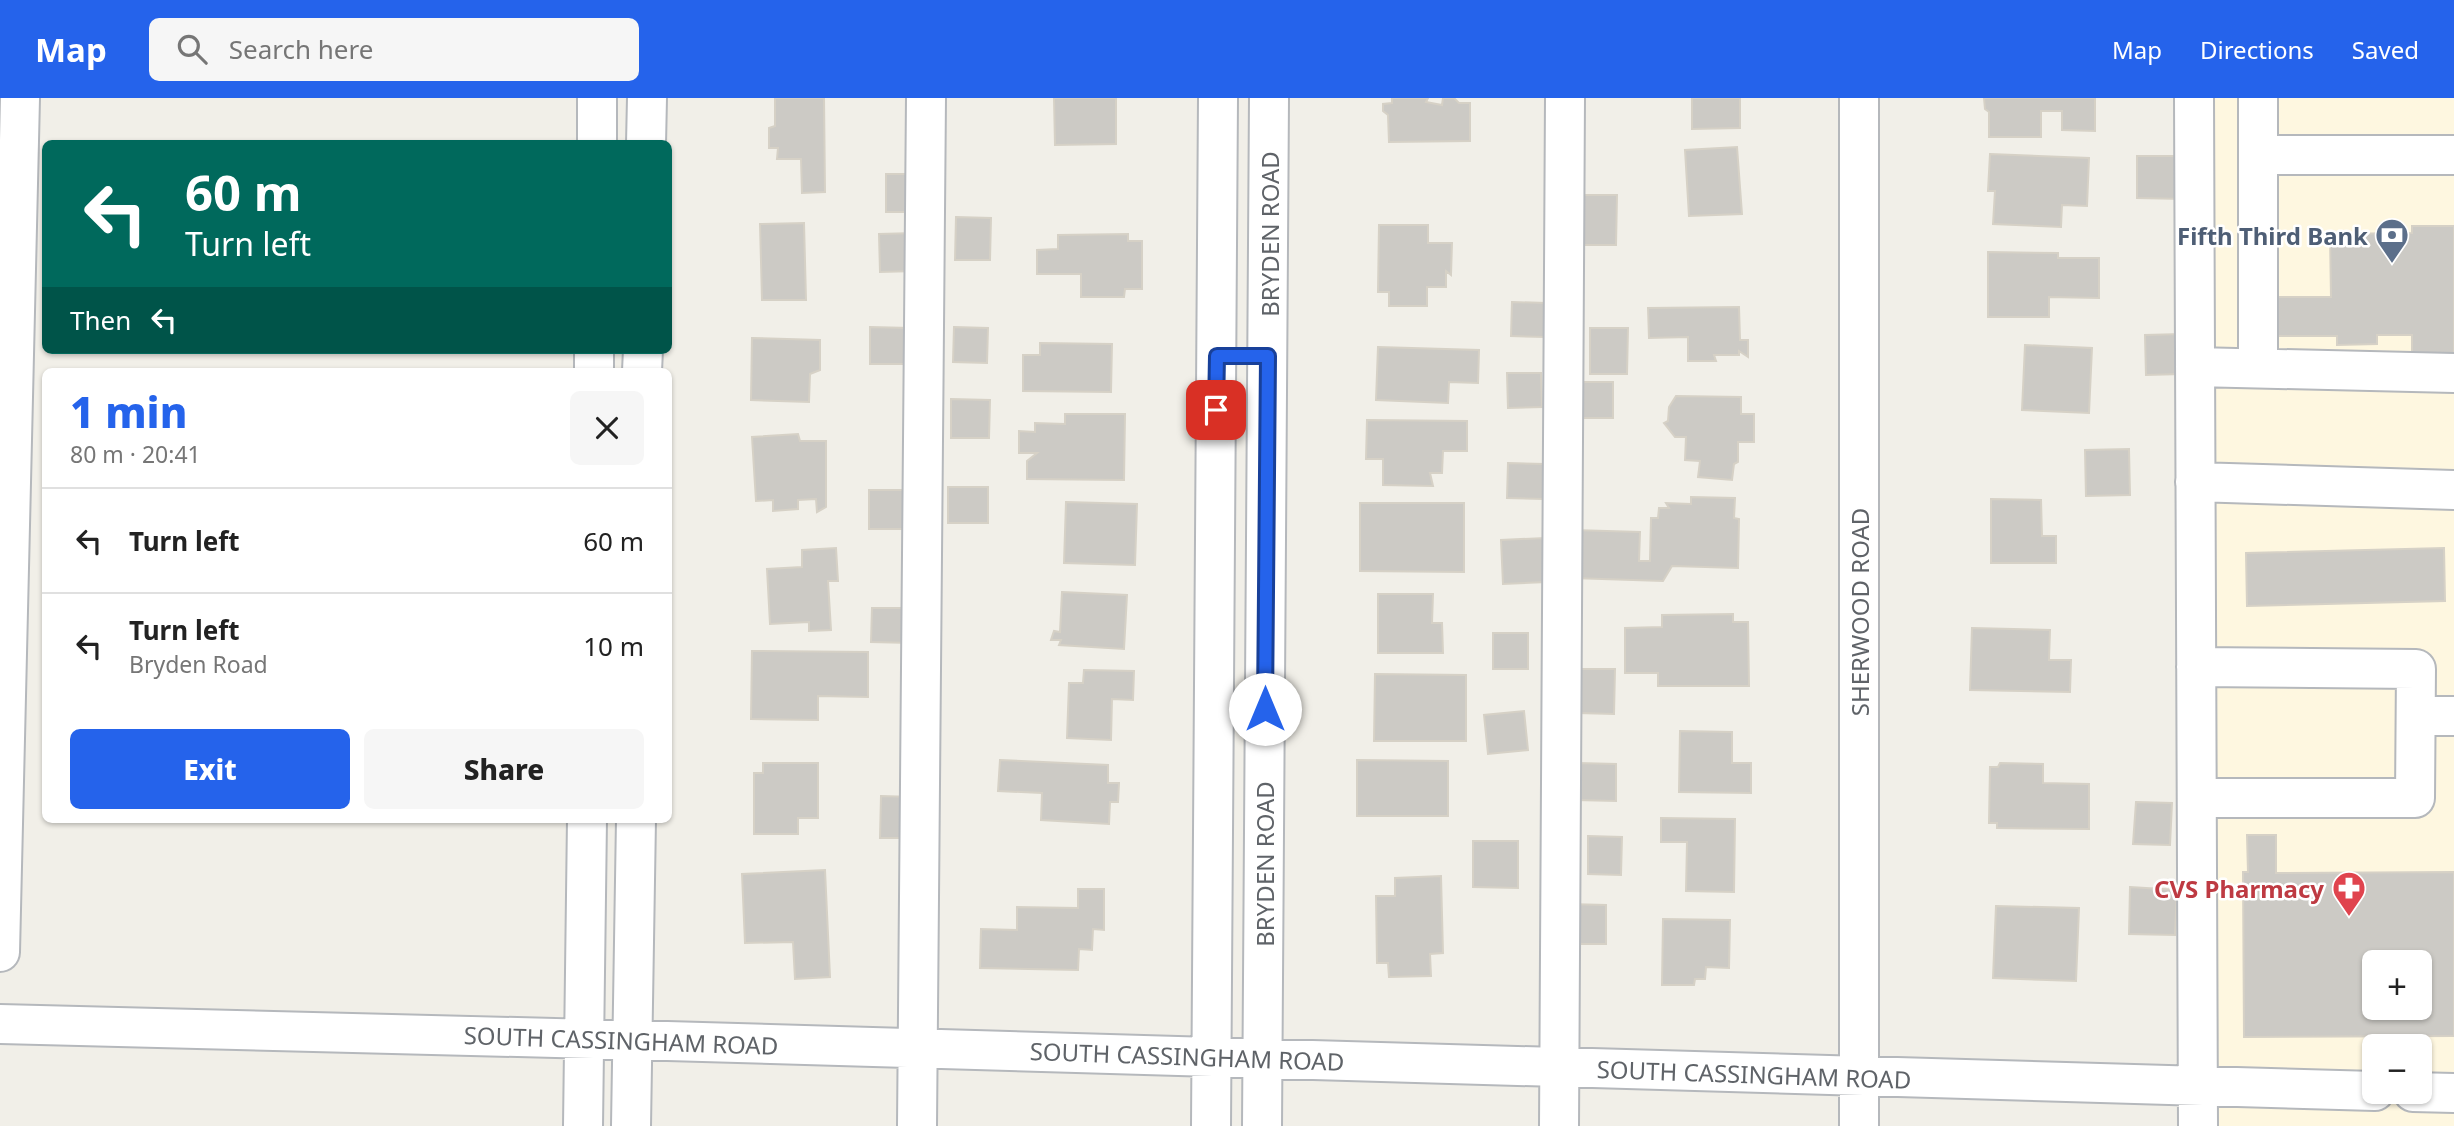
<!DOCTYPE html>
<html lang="en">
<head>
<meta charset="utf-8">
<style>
  :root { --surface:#fff; --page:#f6f6f6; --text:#222; --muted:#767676; --line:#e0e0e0; --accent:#2563eb }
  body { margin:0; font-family:"Noto Sans",sans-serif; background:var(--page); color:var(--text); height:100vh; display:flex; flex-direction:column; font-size:26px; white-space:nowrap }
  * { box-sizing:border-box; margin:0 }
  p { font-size:23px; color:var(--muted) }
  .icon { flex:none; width:38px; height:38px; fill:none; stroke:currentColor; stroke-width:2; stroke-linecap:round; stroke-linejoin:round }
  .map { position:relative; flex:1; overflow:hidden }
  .drawer { position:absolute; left:42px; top:270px; width:630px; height:455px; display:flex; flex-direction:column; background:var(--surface); border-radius:10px; box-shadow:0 2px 5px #0004 }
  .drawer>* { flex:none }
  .banner { position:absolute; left:42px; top:42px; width:630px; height:214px; border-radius:10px; box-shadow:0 2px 5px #0004; background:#00695c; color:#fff; overflow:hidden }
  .tools { position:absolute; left:2362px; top:852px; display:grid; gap:14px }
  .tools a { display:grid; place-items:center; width:70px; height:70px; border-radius:10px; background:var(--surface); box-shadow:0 2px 5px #0004; font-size:35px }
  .pin { position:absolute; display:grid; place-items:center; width:60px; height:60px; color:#fff; margin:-30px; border-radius:14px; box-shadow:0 4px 10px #0006 }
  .me { position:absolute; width:77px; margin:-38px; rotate:0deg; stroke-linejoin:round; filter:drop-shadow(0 0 5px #0008) }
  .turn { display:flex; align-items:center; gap:24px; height:147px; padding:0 28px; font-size:32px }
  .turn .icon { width:91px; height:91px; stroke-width:2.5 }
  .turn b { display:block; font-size:49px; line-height:60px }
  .then { display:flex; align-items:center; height:66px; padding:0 28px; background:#0003; gap:14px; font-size:26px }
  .round { display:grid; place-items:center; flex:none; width:74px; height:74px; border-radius:10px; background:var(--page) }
  .headline { display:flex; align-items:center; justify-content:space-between; height:119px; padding:0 28px }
  h1 { font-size:42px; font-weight:800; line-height:52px; color:var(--accent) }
  .primary-button { display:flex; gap:14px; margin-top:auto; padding:14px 28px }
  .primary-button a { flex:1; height:80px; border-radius:10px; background:var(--accent); color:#fff; font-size:28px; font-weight:800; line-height:80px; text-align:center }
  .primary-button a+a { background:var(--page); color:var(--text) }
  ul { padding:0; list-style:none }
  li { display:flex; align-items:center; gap:21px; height:105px; padding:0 28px; border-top:2px solid var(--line) }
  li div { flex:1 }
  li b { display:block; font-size:26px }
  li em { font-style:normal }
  header { display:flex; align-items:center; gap:42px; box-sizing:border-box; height:98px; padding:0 35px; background:var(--accent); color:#fff }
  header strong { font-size:33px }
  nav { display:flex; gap:38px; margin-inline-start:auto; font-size:24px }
  .search { width:490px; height:63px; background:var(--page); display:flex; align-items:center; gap:18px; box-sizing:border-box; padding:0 24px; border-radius:10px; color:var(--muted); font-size:26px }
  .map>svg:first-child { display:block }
  .commercial { fill:#fef7e0; fill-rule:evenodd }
  .building { fill:#cccac5; stroke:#d6d1c6; stroke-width:2; fill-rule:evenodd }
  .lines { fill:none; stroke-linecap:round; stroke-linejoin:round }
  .minor-casing { stroke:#b5b8bc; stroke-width:42 }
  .minor { stroke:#fff; stroke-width:38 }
  .route-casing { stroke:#184099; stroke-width:18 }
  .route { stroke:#2563eb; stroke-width:12 }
  .labels { text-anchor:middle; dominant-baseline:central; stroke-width:5; stroke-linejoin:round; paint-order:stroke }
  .street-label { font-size:24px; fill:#5f6368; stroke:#fff }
  .service-label { font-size:24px; font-weight:bold; fill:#4e5e75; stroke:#fff; text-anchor:end }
  .health-label { font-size:24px; font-weight:bold; fill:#be3a42; stroke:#fff; text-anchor:end }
</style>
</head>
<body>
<header>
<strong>Map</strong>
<div class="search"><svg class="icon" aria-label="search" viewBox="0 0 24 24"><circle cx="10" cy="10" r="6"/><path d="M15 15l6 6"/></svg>Search here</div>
<nav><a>Map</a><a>Directions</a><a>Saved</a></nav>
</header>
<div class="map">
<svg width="2454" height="1028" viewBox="0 0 2454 1028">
  <rect width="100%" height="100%" fill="#f1efe8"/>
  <!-- commercial -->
  <path class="commercial" d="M2194,0h260v1028h-257zM2375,864h45v46h-45zM2375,948h45v46h-45z"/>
  <!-- building -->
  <path class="building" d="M775,0h49l1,94 -23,1 -1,-34h-24l1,-11h-9v-20l6,-2z
    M1054,0h62v46l-61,1z
    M1392,0h36l-2,4 16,3 1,-7h11l5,5h11v38l-81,1 -1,-27 -5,-4v-7l9,-1z
    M1692,0h48v30l-48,1z
    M1984,0h111v33l-33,-1v-19h-21v26h-52v-25l-4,-3z
    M1737,49l5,67 -53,2 -4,-66z
    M1990,56l99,4 -2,48 -25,-1 -1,22 -68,-3 2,-33h-7z
    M2137,58h47v43l-47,-1z
    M886,76h36l1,38h-37z
    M1576,97h41l-1,50h-40z
    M956,119l35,1 -1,42h-35z
    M804,125l2,77h-44l-2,-76z
    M1379,127h49v18h24l-1,32 -5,-4v16h-19v19h-38v-14h-11z
    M2412,128h42v129l-42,1v-21h-35v9l-40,1v-9h-68l-1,-39h63l-1,-63 82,-1z
    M915,135v38l-35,1 -1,-38z
    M1128,136v7h14v48h-17l-1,8h-43v-23h-44v-24l21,-1v-14z
    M1988,154l70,1v5h41v40l-50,-1v20h-61z
    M1512,204l33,1v34l-34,-1z
    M1739,209l1,33h8v17l-9,-6v4h-25l2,6h-28v-24l-39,1 -1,-30z
    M870,229l40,1v36h-40z
    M954,229l34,1 -1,35 -34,-1z
    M1590,230h38l-1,46h-37z
    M2182,236v40l-36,1 -1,-40z
    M752,240l68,2v30l-10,4 -1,28 -58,-2z
    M1040,245l72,1 -1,48 -88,-1v-36h17z
    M2025,247l67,3 -3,65 -67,-3z
    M1378,249l101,3 -1,33 -29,-1 -1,21 -72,-3z
    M1507,275h34l1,34 -34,1z
    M1576,284h37v36h-37z
    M1676,298l65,1v17h13v28h-16v20l-4,2 -2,16 -34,-3 2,-16 -15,-1 1,-23h-11l-11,-14 4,-2 1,-14z
    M951,301l39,1 -1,38h-38z
    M1065,316h60l-1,66 -97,-1v-18l10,-8h-18v-22l16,1v-9l30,1z
    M1367,322l100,1v30h-24l-1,22h-12l3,13 -50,-1v-26h-17z
    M798,336l2,7h26v66l-9,5 -1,-13 -18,1v9l-25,2v-11l-17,1 -4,-64z
    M2129,351l1,46 -44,1 -1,-46z
    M1508,365l36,1 -1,35 -36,-1z
    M948,389h40v36h-40z
    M869,392h41v39h-41z
    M1691,399l44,1 -1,20 5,1 -1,49 -66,-2 -9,15 -91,-3 2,-48 66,2 -1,29h11l1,-43h7l1,-10h10l-3,-5 25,1z
    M1991,401l50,1 1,36h14v27h-65z
    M1066,404l71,2 -2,61 -71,-2z
    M1360,405h104v69l-104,-1z
    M1545,440l1,44 -43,2 -2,-44z
    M836,450l2,33h-10l3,49 -22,1v-9l-39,2 -3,-55 35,-2v-17z
    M2444,450l1,53 -198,5 -1,-53z
    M1062,494l65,3 -3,54 -65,-4 2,-5h-10l3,-9 6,1z
    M1378,496h55l-1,29h10l1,30h-65z
    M872,510h41l-1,35 -41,-1z
    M1733,516v8h15l1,64h-91v-13h-33v-45l37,-1v-12z
    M1972,530l78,2 -1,30h22l-1,32 -100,-2z
    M1493,535h35v36h-35z
    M752,553l116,1v45l-50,-1v24l-67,-1z
    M1579,571h36l-1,45 -36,-1z
    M1084,572l50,1 -1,29 -21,-1 -1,41 -44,-2 2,-55h14z
    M1375,576l91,1v66h-92z
    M1524,613l4,39 -40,4 -4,-39z
    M1680,633l52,1v31h19v30l-72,-1z
    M1000,662l108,5v18h11l-1,19h-8l-1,22 -68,-4 1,-27 -44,-2z
    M1357,662l91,1v55h-91z
    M763,665h55v55h-20v16h-44v-61h9z
    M1577,665l39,1v37l-40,-1z
    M2000,665l43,1v19l46,1v45l-92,-1v-5h-8l1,-56h8z
    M881,698l32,1 -1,41h-32z
    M2136,704l36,1 -2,42 -37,-1z
    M1661,720l74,1 -1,73 -48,-1 1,-49h-26z
    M2247,737h29v38l178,-1v164l-210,1 -1,-165h5zM2375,864h45v46h-45z
    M1588,738l34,1 -1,38 -33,-1z
    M1473,743h45v47l-45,-1z
    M825,772l5,107 -35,2 -2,-37 -48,1 -3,-69z
    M1441,778l2,77 -13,1 1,22 -42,1 -1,-14h-11l-1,-67h19v-18z
    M2130,789l47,3 -2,45 -46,-1z
    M1078,791h26v41l-11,-1 -1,21 -13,-1 -1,21 -98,-2 1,-39 36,1v-23l61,1z
    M1567,806l39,1v39h-40z
    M1996,808l83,2 -3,73 -83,-3z
    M1663,821l67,1 -1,48 -23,-1 -1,12h-10l-1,6h-32z"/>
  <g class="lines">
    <defs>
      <path id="minor" d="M2194,0l4,1028
        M597,46v-46
        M646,46l1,-46
        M2258,57h196
        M2195,269l259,6
        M2258,270v-270
        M594,273v-21
        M642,273l1,-21
        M2195,384l259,8
        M2196,569l220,2 -1,129h-218
        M2416,618h38
        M0,854l20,-854
        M0,926l632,16 1743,51
        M2413,994l41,1
        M583,1028l4,-307
        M631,1028l5,-307
        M917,1028l9,-1028
        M1211,1028l7,-1028
        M1262,1028l7,-1028
        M1559,1028l6,-1028
        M1859,1028v-1028"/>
    </defs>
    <!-- minor casing -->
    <use href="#minor" class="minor-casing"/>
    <!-- minor -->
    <use href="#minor" class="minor"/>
  </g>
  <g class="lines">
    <defs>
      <path id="route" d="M1216,312l1,-54h51l-3,353"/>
    </defs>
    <!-- route casing -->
    <use href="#route" class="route-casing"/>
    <!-- route -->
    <use href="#route" class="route"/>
  </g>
  <!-- icons -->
  <defs>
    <symbol id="bank-pin" viewBox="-11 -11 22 30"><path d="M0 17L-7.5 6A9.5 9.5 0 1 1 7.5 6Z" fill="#5c6f8a" stroke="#fff"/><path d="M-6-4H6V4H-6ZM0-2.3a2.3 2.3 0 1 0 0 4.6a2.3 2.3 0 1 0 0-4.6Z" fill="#fff"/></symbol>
    <symbol id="pharmacy-pin" viewBox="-11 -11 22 30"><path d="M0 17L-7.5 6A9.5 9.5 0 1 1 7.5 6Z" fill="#e0444e" stroke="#fff"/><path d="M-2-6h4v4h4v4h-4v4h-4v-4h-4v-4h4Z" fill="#fff"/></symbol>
  </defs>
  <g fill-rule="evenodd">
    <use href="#bank-pin" x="2373" y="118" width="38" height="52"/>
    <use href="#pharmacy-pin" x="2330" y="771" width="38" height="52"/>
  </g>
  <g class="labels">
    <!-- street labels -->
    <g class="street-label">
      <text transform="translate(1269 136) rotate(-90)">BRYDEN ROAD</text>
      <text transform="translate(1859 514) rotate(-90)">SHERWOOD ROAD</text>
      <text transform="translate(1264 766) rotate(-90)">BRYDEN ROAD</text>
      <text transform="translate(621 942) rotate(2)">SOUTH CASSINGHAM ROAD</text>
      <text transform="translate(1187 958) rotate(2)">SOUTH CASSINGHAM ROAD</text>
      <text transform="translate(1754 976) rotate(2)">SOUTH CASSINGHAM ROAD</text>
    </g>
    <!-- service labels -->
    <g class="service-label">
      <text x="2368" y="137">Fifth Third Bank</text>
    </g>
    <!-- health labels -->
    <g class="health-label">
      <text x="2324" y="790">CVS Pharmacy</text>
    </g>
  </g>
</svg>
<div class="tools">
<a>+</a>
<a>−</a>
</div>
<div class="pin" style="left:1216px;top:312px;background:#d93025"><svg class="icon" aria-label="arrive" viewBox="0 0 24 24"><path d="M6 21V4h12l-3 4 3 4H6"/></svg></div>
<svg class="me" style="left:1265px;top:611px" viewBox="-20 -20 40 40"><circle r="19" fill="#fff"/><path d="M0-13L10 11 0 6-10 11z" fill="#2563eb"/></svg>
<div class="banner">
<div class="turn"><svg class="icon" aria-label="left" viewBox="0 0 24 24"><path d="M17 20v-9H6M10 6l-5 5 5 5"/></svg><div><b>60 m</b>Turn left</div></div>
<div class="then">Then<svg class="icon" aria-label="left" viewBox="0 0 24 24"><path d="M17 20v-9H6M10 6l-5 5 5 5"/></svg></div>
</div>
<section class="drawer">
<div class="headline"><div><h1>1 min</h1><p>80 m · 20:41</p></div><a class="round"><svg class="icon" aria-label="close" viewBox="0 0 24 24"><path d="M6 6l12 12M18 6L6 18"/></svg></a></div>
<ul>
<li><svg class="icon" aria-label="left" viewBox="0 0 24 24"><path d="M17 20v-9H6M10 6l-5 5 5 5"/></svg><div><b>Turn left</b></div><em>60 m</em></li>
<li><svg class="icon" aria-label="left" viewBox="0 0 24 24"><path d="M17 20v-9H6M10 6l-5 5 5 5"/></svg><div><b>Turn left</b><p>Bryden Road</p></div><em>10 m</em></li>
</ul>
<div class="primary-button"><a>Exit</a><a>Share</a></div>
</section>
</div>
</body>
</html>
